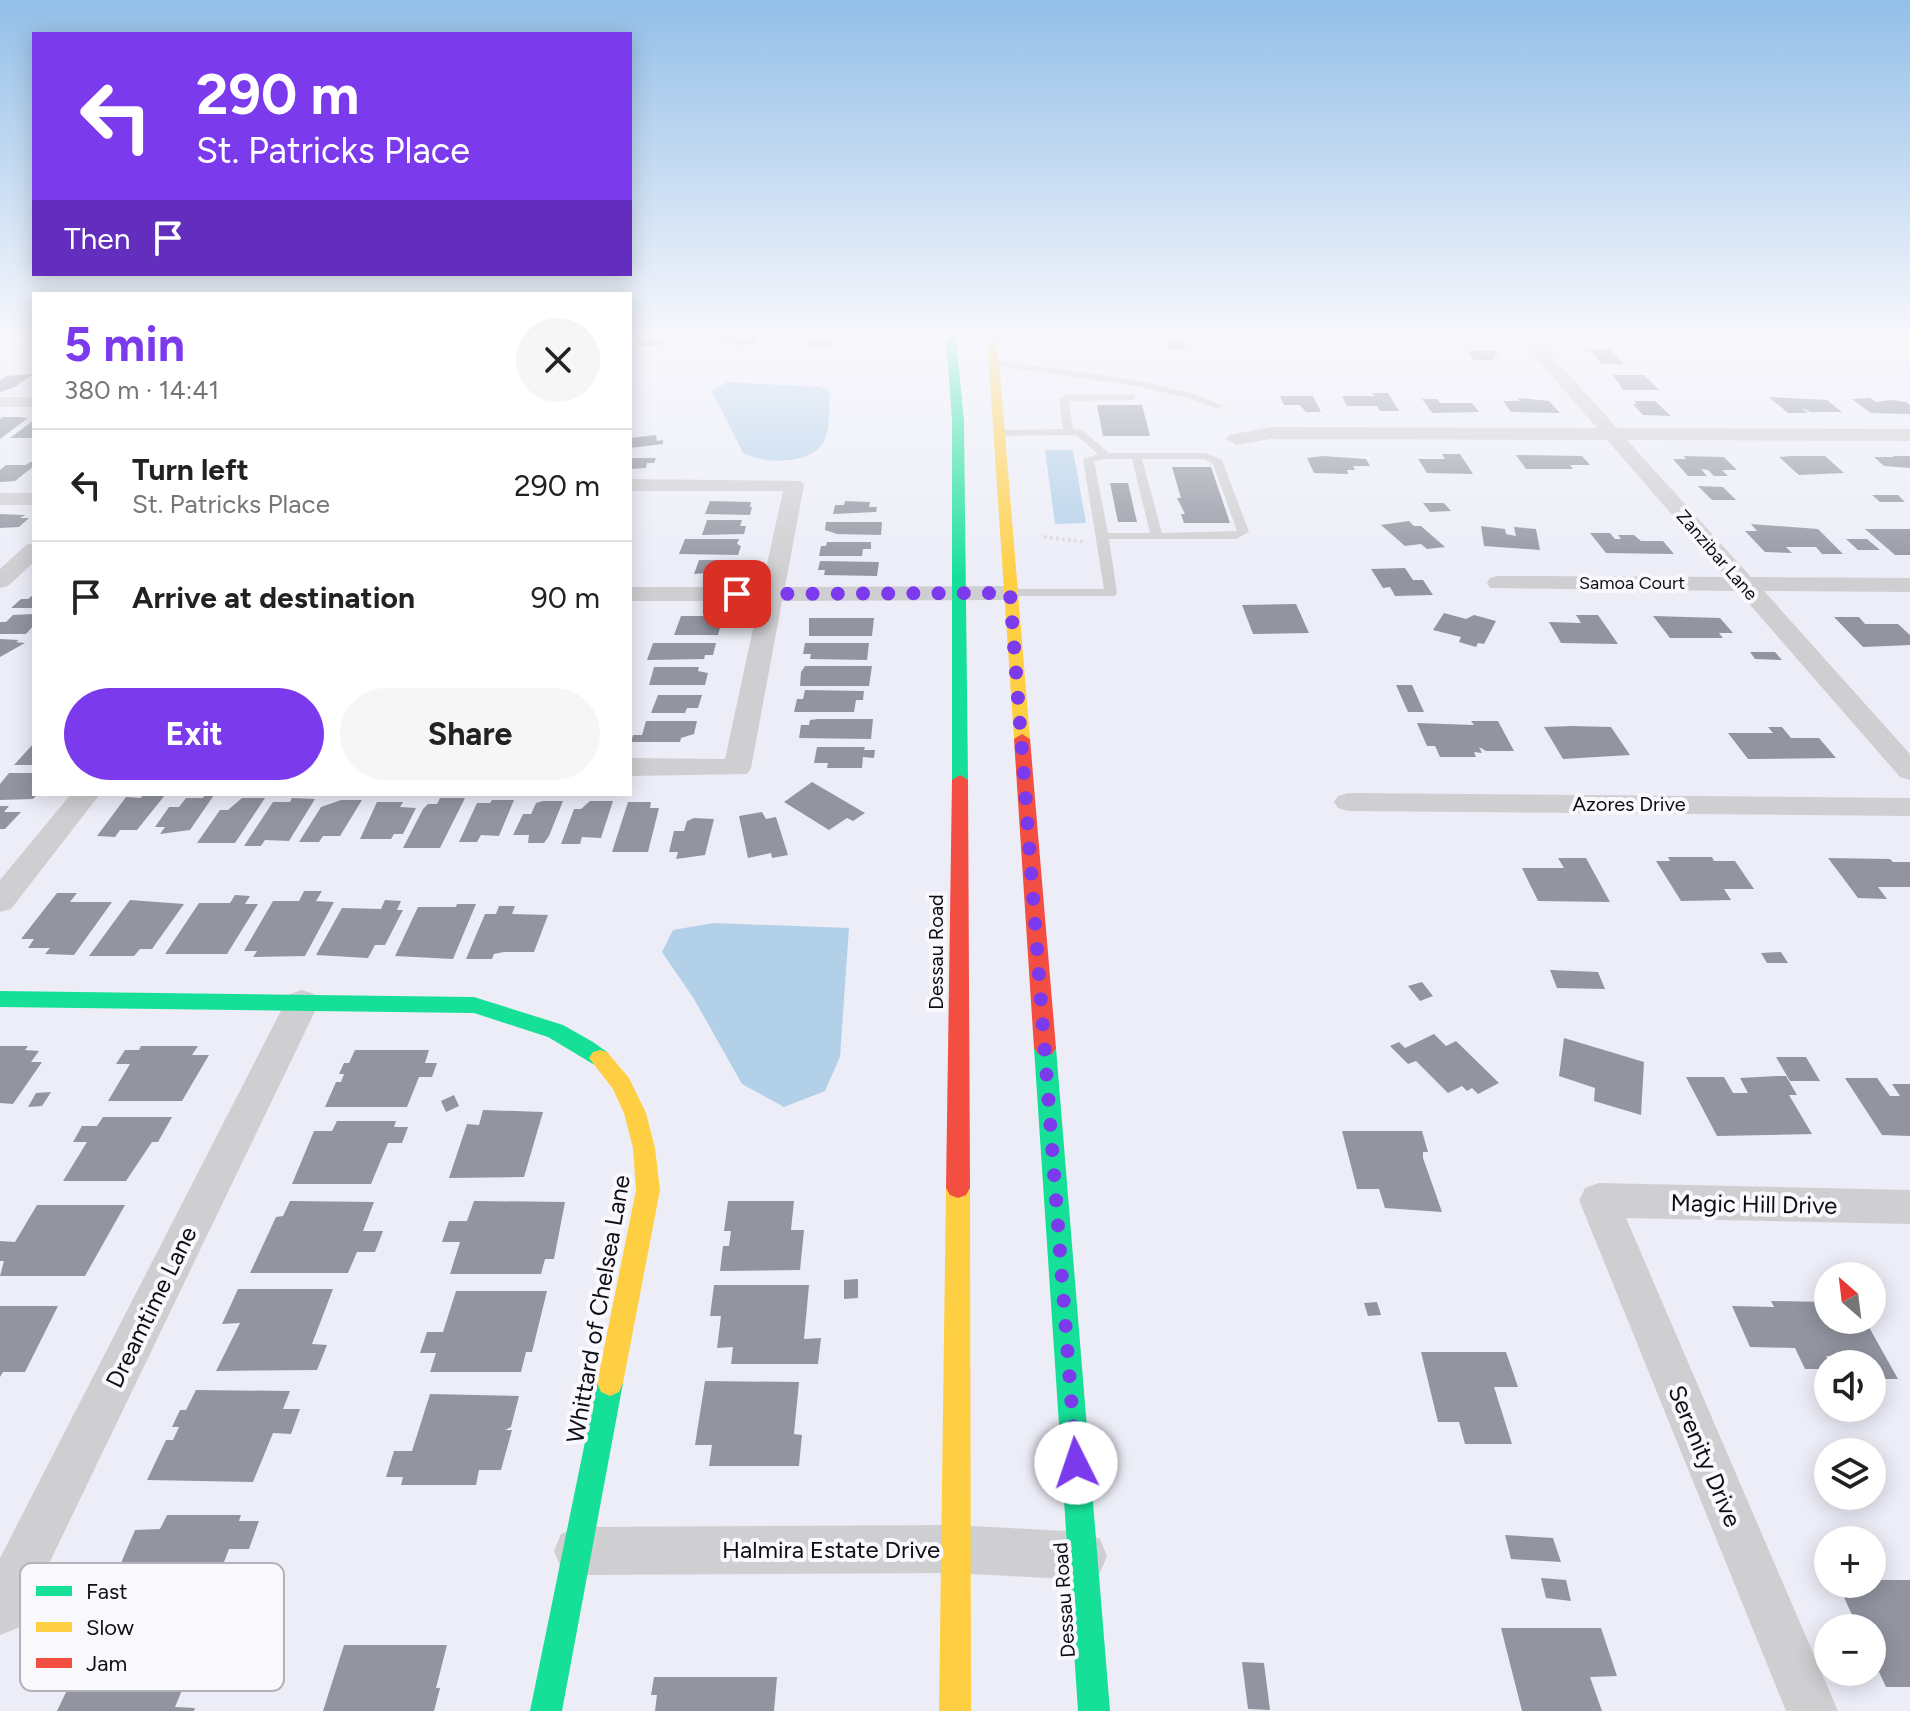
<!DOCTYPE html>
<html lang="en">
<head>
<meta charset="utf-8">
<style>
  :root { --surface:#fff; --page:#f6f6f6; --text:#222; --muted:#767676; --line:#e0e0e0; --accent:#7c3aed }
  body { margin:0; font-family:Figtree,sans-serif; background:var(--page); color:var(--text); height:100vh; display:flex; flex-direction:column; font-size:30px; white-space:nowrap }
  * { box-sizing:border-box; margin:0 }
  p { font-size:26px; color:var(--muted) }
  .icon { flex:none; width:44px; height:44px; fill:none; stroke:currentColor; stroke-width:2; stroke-linecap:round; stroke-linejoin:round }
  .map { position:relative; flex:1; overflow:hidden }
  .panel { position:absolute; left:32px; top:292px; width:600px; height:504px; display:flex; flex-direction:column; background:var(--surface); border-radius:0px; box-shadow:0 4px 20px #0003 }
  .panel>* { flex:none }
  .banner { position:absolute; left:32px; top:32px; width:600px; height:244px; border-radius:0px; box-shadow:0 4px 20px #0003; background:#7c3aed; color:#fff; overflow:hidden }
  .needle { width:52px; rotate:332deg }
  .buttons { position:absolute; left:1814px; top:1262px; display:grid; gap:16px }
  .buttons a { display:grid; place-items:center; width:72px; height:72px; border-radius:50%; background:var(--surface); box-shadow:0 4px 20px #0003; font-size:40px }
  .pin { position:absolute; display:grid; place-items:center; width:68px; height:68px; color:#fff; margin:-34px; border-radius:16px; box-shadow:0 4px 12px #0006 }
  .me { position:absolute; width:88px; margin:-44px; rotate:356deg; stroke-linejoin:round; filter:drop-shadow(0 0 6px #0008) }
  .turn { display:flex; align-items:center; gap:28px; height:168px; padding:0 32px; font-size:36px }
  .turn .icon { width:104px; height:104px; stroke-width:2.5 }
  .turn b { display:block; font-size:56px; line-height:68px }
  .then { display:flex; align-items:center; height:76px; padding:0 32px; background:#0003; gap:16px; font-size:30px }
  .round { display:grid; place-items:center; flex:none; width:84px; height:84px; border-radius:42px; background:var(--page) }
  .headline { display:flex; align-items:center; justify-content:space-between; height:136px; padding:0 32px }
  h1 { font-size:48px; font-weight:700; line-height:60px; color:var(--accent) }
  .primary-button { display:flex; gap:16px; margin-top:auto; padding:16px 32px }
  .primary-button a { flex:1; height:92px; border-radius:48px; background:var(--accent); color:#fff; font-size:32px; font-weight:700; line-height:92px; text-align:center }
  .primary-button a+a { background:var(--page); color:var(--text) }
  ul { padding:0; list-style:none }
  li { display:flex; align-items:center; gap:24px; height:112px; padding:0 32px; border-top:2px solid var(--line) }
  li div { flex:1 }
  li b { display:block; font-size:30px }
  li em { font-style:normal }
  .map>svg:first-child { display:block }
  .water { fill:#b3d0e9 }
  .building { fill:#9295a0 }
  .lines { fill:none; stroke-linecap:round; stroke-linejoin:round }
  .path { stroke:#d9d9dd; stroke-width:4; stroke-dasharray:3 3; stroke-linecap:butt }
  .lane { fill:#cfcfd2; fill-rule:evenodd }
  .street { fill:#cfcfd2; fill-rule:evenodd }
  .fast { fill:#16e098; fill-rule:evenodd }
  .slow { fill:#ffcf43; fill-rule:evenodd }
  .jam { fill:#f24e42; fill-rule:evenodd }
  .route { stroke:#7c3aed; stroke-width:14; stroke-dasharray:0 25.2 }
  .labels { text-anchor:middle; dominant-baseline:central; stroke-width:8; stroke-linejoin:round; paint-order:stroke }
  .far-street-label { font-size:18px; fill:#0e0e16; stroke:#f8f8fd }
  .street-label { font-size:20px; fill:#0e0e16; stroke:#f8f8fd }
  .near-street-label { font-size:24px; fill:#0e0e16; stroke:#f8f8fd }
  .key { fill:#f8f8fd; stroke:#b2b2b8; stroke-width:2 }
  .key-label { font-size:22px; fill:#0e0e16 }
</style>
</head>
<body>
<div class="map">
<svg width="1910" height="1711" viewBox="0 0 1910 1711">
  <rect width="100%" height="100%" fill="#ededf8"/>
  <!-- water -->
  <path class="water" d="M727,382l94,5 9,7c-1,14 0,33 -5,45 -11,27 -62,25 -82,14l-31,-62z
    M1045,450h28l13,73 -31,1z
    M713,923l136,5 -9,129 -15,34 -41,16 -42,-23 -48,-85 -32,-47 11,-22z"/>
  <!-- building -->
  <path class="building" d="M640,337h24l-4,9h-24z
    M724,337h34l-3,6 -19,3 1,-3h-15z
    M810,337h26l-4,10 -12,1 -12,-1z
    M1165,337h17l4,13h-17z
    M1584,349h25l15,15h-23l-9,-12z
    M1467,351h28l4,5 -7,1 3,3h-21z
    M33,374l-20,14 -13,4v-12l6,-4z
    M1613,375h31l15,15h-36z
    M1372,393h16l11,18h-19l-3,-5h-30l-5,-10h32z
    M1280,396h33l8,16h-15l-6,-7h-16z
    M1769,397l58,3 15,12h-31l-10,-4 7,5h-20z
    M1518,398l31,3 11,12 -49,-1 -8,-11h17z
    M1870,398l6,4 16,-2 14,2 4,3v9l-39,-1 -19,-14z
    M1422,399h15l3,4h32l7,9 -47,1z
    M1634,401h21l16,15 -28,-1 -10,-11h4z
    M1097,405h45l8,31h-47z
    M3,417h16l9,1 -28,21v-20z
    M34,420v18h-24z
    M656,435l1,6 6,-1v4l-33,4v-10z
    M1442,454h18l13,20 -46,-1 -9,-14h27z
    M1516,455l66,1 8,9h-20l3,4h-47z
    M1323,456l43,3 4,7h-17l2,4h-8l1,4 -34,-1 -7,-15z
    M1684,456l40,1 13,13h-15l6,6h-14l-6,-6 -7,-1 6,7h-19l-15,-17h13z
    M1792,456h33l19,17 -45,2 -20,-18z
    M1892,456h18v12l-26,-2 -10,-9h20z
    M630,458h26l-2,5h-7l-1,5 -16,1z
    M30,462h4v4l-19,15 -15,1v-12l6,-5h20z
    M1172,467h39l19,56h-46l-3,-9h4l-8,-16h4z
    M1110,483h18l9,39h-19z
    M1698,486l25,1 13,13h-24z
    M1872,495h26l7,7h-25z
    M710,501l41,1 -1,5h2l-2,8 -45,-1z
    M845,501l25,1 -1,5h8l-1,5 -43,2 2,-9h9z
    M1423,503h21l7,8 -21,1z
    M0,514l25,1 -5,3h9l-10,9 -19,1z
    M707,520h35l-2,6h6l-2,8 -42,1z
    M1409,521l5,5h7l24,21 -18,2 -6,-5 -16,2 -24,-21z
    M826,522h56l-1,13 -44,-1 -12,-4z
    M1751,524l67,5 25,25h-21l-6,-7h-30l6,6 -27,-1 -20,-21h12z
    M1481,526l24,3 1,5 10,2 -2,-9 22,2 4,21 -56,-4z
    M1865,529h45v26h-15z
    M1590,533h20l5,6h6l-3,-4h16l7,6h22l11,13 -68,-1z
    M685,539h54l-2,5 4,2 -3,9 -59,-1z
    M1846,539h21l13,11h-22z
    M827,542h44v7h-8l-1,7h-43l2,-10h5z
    M699,560h40l-7,11 -38,3z
    M820,561l59,1 -2,14 -53,-1 1,-5h-7z
    M1405,568l8,12h10l10,15 -38,1 -5,-9 -7,1 -12,-19z
    M34,594v14h-23l10,-9h7z
    M1296,604l13,29 -56,1 -11,-29z
    M1444,613l22,6 8,-4 22,6 -12,23 -6,-1 -2,4 -17,-5 2,-5 -28,-7z
    M34,614v11l-8,9h-26v-12h6l7,-7z
    M1576,615h22l20,29 -57,-1 -12,-21 32,1z
    M681,616h38l-2,8h4l-3,11h-44z
    M1653,616l67,2 13,15h-14l4,5h-53z
    M1834,617h25l6,7h33l12,11v10l-47,2z
    M809,618h65l-2,18h-63z
    M0,639l19,1 -3,2 9,1 -25,14z
    M653,643h63l-3,12h-8l-1,4 -57,1z
    M805,643h64l-2,17 -57,-1 1,-5h-8z
    M1750,652h25l7,8 -27,-1z
    M805,666h67l-3,20h-69l1,-14z
    M654,667h45l-1,4 10,2 -3,12h-56z
    M1396,685h16l12,27h-16z
    M805,690l59,1 -1,9h-7l-2,12h-60l3,-13h6z
    M658,695h44l-4,13h-11l-2,5h-34z
    M818,719h55l-2,20 -72,-1 2,-13h8l1,-5z
    M646,721h51l-3,13 -13,4 -1,4h-49l2,-7h9z
    M1471,721h27l16,30h-28l-7,-4 3,6 -8,-1 2,5h-36l-5,-11h-8l-10,-23 57,2z
    M1572,726l39,1 19,28 -67,4 -19,-32z
    M1768,727h14l9,11h28l17,20 -88,1 -20,-26h45z
    M34,743v22h-20z
    M817,747h48l-1,3h11l-1,8 -11,-1 -1,11h-35l1,-5h-14z
    M9,773h25v21h4l-5,5 -33,1v-16z
    M812,782l53,31 -12,8 -6,-3 -18,12 -45,-28z
    M143,794l22,1 -28,35h-17l-5,7 -18,-1 29,-39 15,1z
    M205,795h9l-24,35 -30,4 5,-7h-10l14,-20h10l7,-9h17z
    M242,798h23l-30,45h-38l23,-33h8z
    M292,798l23,1 -26,42 -24,-1 -4,6h-17l29,-44h17z
    M440,798h25l-25,50h-37l20,-39 5,-5h9z
    M341,800h21l-22,36h-17l-4,6h-20l22,-35z
    M492,800h22l-15,36 -18,-1 -4,7h-18l18,-39h13z
    M543,801h20l-14,35 -5,7h-16l1,-8h-16l10,-21h8l5,-11z
    M590,801h23l-12,37 -19,-1 -2,7h-19l13,-35h7z
    M377,802h26l-3,5 16,1 -13,26h-9l-3,5h-31z
    M628,802h23l-1,6h9l-11,44h-36z
    M0,806h9l-5,6h17l-16,17h-5z
    M762,812l4,7 10,-2 12,38 -16,3 -1,-5 -23,5 -9,-42z
    M694,818l20,1 -9,36 -29,4 2,-7h-9l5,-21h10l3,-10z
    M1668,857h44l2,4h21l19,28h-30l7,11 -50,1 -25,-40h14z
    M1558,858h28l24,44 -72,-1 -16,-33h42z
    M1828,858l62,1 3,3h17v25h-32l9,12 -29,-1z
    M304,891h18l-6,10 18,1 -29,54 -52,1 4,-6h-13l29,-50h26z
    M57,893h20l-7,9h42l-38,53 -29,-1 5,-6h-22l6,-9h-13z
    M235,895l15,1 -5,8h13l-31,50h-62l34,-51h31z
    M130,900l54,4 -32,45h-12l-6,7h-45z
    M385,900l16,1 -4,9h6l-18,35h-10l-7,13 -52,-3 26,-47 39,1z
    M457,904h19l-23,55 -58,-3 23,-49h38z
    M499,906h16l-3,8 36,1 -14,37h-30l-10,2 -2,5h-26l19,-45h11z
    M1781,952l7,11h-21l-6,-10z
    M1550,970l48,2 7,17 -48,-1z
    M1422,982l11,14 -13,5 -12,-15z
    M1434,1034l12,12 10,-5 43,42 -21,11 -6,-6 -5,3 -5,-5 -14,7 -32,-32 -8,3 -18,-18 9,-4 6,6z
    M1564,1038l80,24 -3,53 -47,-14 1,-13 -36,-12z
    M0,1046h28l-3,4 14,1 -8,11h11l-29,42 -13,-1z
    M141,1046h57l-6,9h17l-27,46h-74l22,-37h-14l9,-14h14z
    M355,1050h74l-4,13h12l-5,14h-13l-12,30h-82l11,-25h5l3,-8h-5l5,-11h5z
    M1776,1057h30l14,24h-30z
    M1777,1076h9l11,19h-8l23,39 -95,2 -31,-59h38l9,16h15l-8,-15z
    M1845,1078h32l13,18h10l-8,-12h18v52l-28,-1z
    M51,1092l-9,14 -14,1 8,-14z
    M454,1095l5,11 -13,6 -5,-11z
    M483,1110l60,2 -19,65 -75,1 18,-54 12,1z
    M103,1117h69l-14,25h-6l-26,39h-63l24,-39h-14l9,-16h15z
    M337,1121h59l-2,6h14l-6,16h-14l-17,41h-79l22,-53h18z
    M1342,1131h80l6,21h-5v6l19,54 -57,-4 -6,-19h-22z
    M290,1201l84,1 -11,29h20l-8,21h-18l-9,21h-98l26,-56 7,-1z
    M474,1201l91,1 -11,57h-9l-4,15h-91l10,-32h-18l7,-21h18z
    M728,1201h66l-3,29h13l-4,40 -80,1 3,-25h6l2,-15h-7z
    M37,1205h88l-40,71h-85l4,-15h-4v-20l15,1z
    M858,1279v19l-14,1v-19z
    M714,1285h95l-5,54 17,-1 -3,26h-87l2,-17 -16,1 4,-32h-11z
    M238,1289h95l-21,55 15,1 -10,25 -101,1 24,-48 -18,1z
    M456,1291h91l-15,61h-6l-5,20h-91l6,-19h-16l7,-21h16z
    M1771,1301l57,1v18h37l33,59h-26v-15h-21l-4,-7 -21,-1 4,8 -2,5h-23l-10,-21 -45,-1 -18,-41 42,1z
    M1377,1302l4,13 -13,1 -4,-13z
    M0,1306h58l-33,66h-22l-3,5z
    M1421,1352h85l12,35h-24l18,57h-47l-6,-22h-21z
    M705,1381l94,1 -5,52 8,1 -3,31h-90l3,-21h-17z
    M196,1390l94,1 -7,18h17l-9,25 -18,-1 -20,49 -106,-2 19,-40h7l6,-13h-7l8,-17h6z
    M430,1394l89,2 -8,31 -6,3h7l-11,40h-22l-3,15h-75l2,-8h-17l8,-26h18z
    M167,1515h74l-2,6h20l-10,28h-20l-26,68h-105l37,-87 25,-1z
    M1505,1535l48,3 8,24 -50,-3z
    M1541,1578l25,2 5,21 -25,-3z
    M1872,1580h38v107h-24l-14,-30v-29h-14l-20,-44h34z
    M1501,1628h100l16,48 -27,1 12,34h-80z
    M344,1645h103l-11,43h4l-6,23h-111z
    M88,1646l112,1 -25,60 20,1 -1,3h-137z
    M1242,1662l22,1 6,47 -22,-1z
    M654,1677h123l-3,34h-119l2,-16h-6z"/>
  <g class="lines">
    <!-- path -->
    <path class="path" d="M1044,537l42,5"/>
    <!-- lane -->
    <path class="lane" d="M993,360l143,20 58,14 29,12 -5,3 -30,-11 -52,-12 -146,-21v-4z
      M1066,395h69v4l-3,1 -63,1 4,28 9,1 27,23h97l16,7 27,72 -13,7h-127l8,54 -2,3h-109v-6l4,-1h94l-21,-130 15,-5 -22,-19 -78,1 -5,-3 5,-3 65,-1 -4,-29zM1106,459h26l18,74h-42l-14,-72zM1142,459h62l9,5 24,67 -75,2z"/>
    <!-- street -->
    <path class="street" d="M1518,337h17l82,91 293,1v12l-283,-1 124,137 159,1v14l-146,-1 146,163v26l-10,-3 -162,-186 -248,-3 -3,-5 3,-5 8,-2 228,1 -119,-137 -336,-1 -35,6 -10,-6 3,-4 42,-8 326,1z
      M0,397h34v10h-34z
      M630,479l171,2 3,4 -19,102 225,-1 8,2 4,5 -4,5 -8,2 -228,1 -31,167 -4,6 -117,2v-18l95,1 34,-158h-129v-14h132l21,-96h-153z
      M0,493h34v12h-34z
      M34,543v19l-26,24 -8,2v-19l26,-24z
      M1348,793l562,5v18l-562,-5 -10,-3 -4,-6 4,-6z
      M71,794h29l-89,115 -11,3v-32z
      M302,990l12,4 5,9 -301,625 -18,7v-77l285,-555 5,-9z
      M1599,1183l311,7v34l-284,-6 212,493h-52l-207,-511 6,-12z
      M955,1525l128,7 17,7 7,17 -7,17 -17,7 -128,-7 -377,2 -17,-7 -7,-17 7,-17 17,-7z"/>
    <!-- fast -->
    <path class="fast" d="M946,337h10l8,84 4,359 -8,5 -8,-5v-359z
      M0,991l474,6 89,28 30,17 14,10 4,6 -4,6 -7,2 -7,-2 -45,-27 -74,-24 -474,-6z
      M1045,1040l7,2 4,6 54,663h-32l-44,-663 4,-6z
      M610,1370l9,4 4,9 -61,328h-32l67,-328 4,-9z"/>
    <!-- slow -->
    <path class="slow" d="M987,337h10l33,402 -8,5 -8,-5z
      M600,1050l7,2 22,26 17,35 9,35 5,42 -37,193 -4,9 -9,4 -9,-4 -4,-9 39,-193 -3,-42 -9,-35 -11,-24 -24,-31 4,-6z
      M958,1178l8,3 4,7 1,523h-32l7,-523 4,-7z"/>
    <!-- jam -->
    <path class="jam" d="M1022,734l8,5 26,309 -4,6 -7,2 -7,-2 -4,-6 -20,-309z
      M960,775l8,5 2,408 -4,7 -8,3 -8,-3 -4,-7 6,-408z"/>
  </g>
  <!-- sky -->
  <linearGradient id="sky" x2="0" y2="1"><stop stop-color="#93bfe8"/><stop offset="0.58" stop-color="#f7f7fc"/><stop offset="1" stop-color="#f7f7fc" stop-opacity="0"/></linearGradient>
  <rect width="1910" height="577" fill="url(#sky)"/>
  <g class="lines">
    <!-- route -->
    <path class="route" d="M737,594l273,-1 66,870"/>
  </g>
  <g class="labels">
    <!-- far-street labels -->
    <g class="far-street-label">
      <text transform="translate(1717 555) rotate(49)">Zanzibar Lane</text>
      <text x="1632" y="583">Samoa Court</text>
    </g>
    <!-- street labels -->
    <g class="street-label">
      <text x="1629" y="804">Azores Drive</text>
      <text transform="translate(936 952) rotate(-90)">Dessau Road</text>
      <text transform="translate(1064 1600) rotate(-94)">Dessau Road</text>
    </g>
    <!-- near-street labels -->
    <g class="near-street-label">
      <text transform="translate(1754 1204) rotate(1)">Magic Hill Drive</text>
      <text transform="translate(151 1307) rotate(-64)">Dreamtime Lane</text>
      <text transform="translate(598 1309) rotate(-80)">Whittard of Chelsea Lane</text>
      <text transform="translate(1705 1456) rotate(67)">Serenity Drive</text>
      <text x="831" y="1549">Halmira Estate Drive</text>
    </g>
  </g>
  <!-- legend -->
  <rect x="20" y="1563" width="264" height="128" rx="12" class="key"/>
  <rect x="36" y="1586" width="36" height="10" fill="#16e098"/>
  <rect x="36" y="1622" width="36" height="10" fill="#ffcf43"/>
  <rect x="36" y="1658" width="36" height="10" fill="#f24e42"/>
  <g class="key-label">
    <text x="86" y="1599">Fast</text>
    <text x="86" y="1635">Slow</text>
    <text x="86" y="1671">Jam</text>
  </g>
</svg>
<div class="buttons">
<a><svg class="needle" viewBox="-14 -14 28 28"><path d="M0-13l5 13h-10z" fill="#e53935"/><path d="M0 13l5-13h-10z" fill="#767676"/></svg></a>
<a><svg class="icon" aria-label="sound" viewBox="0 0 24 24"><path d="M4 9h4l5-4v14l-5-4H4zM17 9q2 3 0 6"/></svg></a>
<a><svg class="icon" aria-label="layers" viewBox="0 0 24 24"><path d="M12 4l9 5-9 5-9-5zM3 14l9 5 9-5"/></svg></a>
<a>+</a>
<a>−</a>
</div>
<div class="pin" style="left:737px;top:594px;background:#d93025"><svg class="icon" aria-label="arrive" viewBox="0 0 24 24"><path d="M6 21V4h12l-3 4 3 4H6"/></svg></div>
<svg class="me" style="left:1076px;top:1463px" viewBox="-20 -20 40 40"><circle r="19" fill="#fff"/><path d="M0-13L10 11 0 6-10 11z" fill="#7c3aed"/></svg>
<div class="banner">
<div class="turn"><svg class="icon" aria-label="left" viewBox="0 0 24 24"><path d="M17 20v-9H6M10 6l-5 5 5 5"/></svg><div><b>290 m</b>St. Patricks Place</div></div>
<div class="then">Then<svg class="icon" aria-label="arrive" viewBox="0 0 24 24"><path d="M6 21V4h12l-3 4 3 4H6"/></svg></div>
</div>
<section class="panel">
<div class="headline"><div><h1>5 min</h1><p>380 m · 14:41</p></div><a class="round"><svg class="icon" aria-label="close" viewBox="0 0 24 24"><path d="M6 6l12 12M18 6L6 18"/></svg></a></div>
<ul>
<li><svg class="icon" aria-label="left" viewBox="0 0 24 24"><path d="M17 20v-9H6M10 6l-5 5 5 5"/></svg><div><b>Turn left</b><p>St. Patricks Place</p></div><em>290 m</em></li>
<li><svg class="icon" aria-label="arrive" viewBox="0 0 24 24"><path d="M6 21V4h12l-3 4 3 4H6"/></svg><div><b>Arrive at destination</b></div><em>90 m</em></li>
</ul>
<div class="primary-button"><a>Exit</a><a>Share</a></div>
</section>
</div>
</body>
</html>
